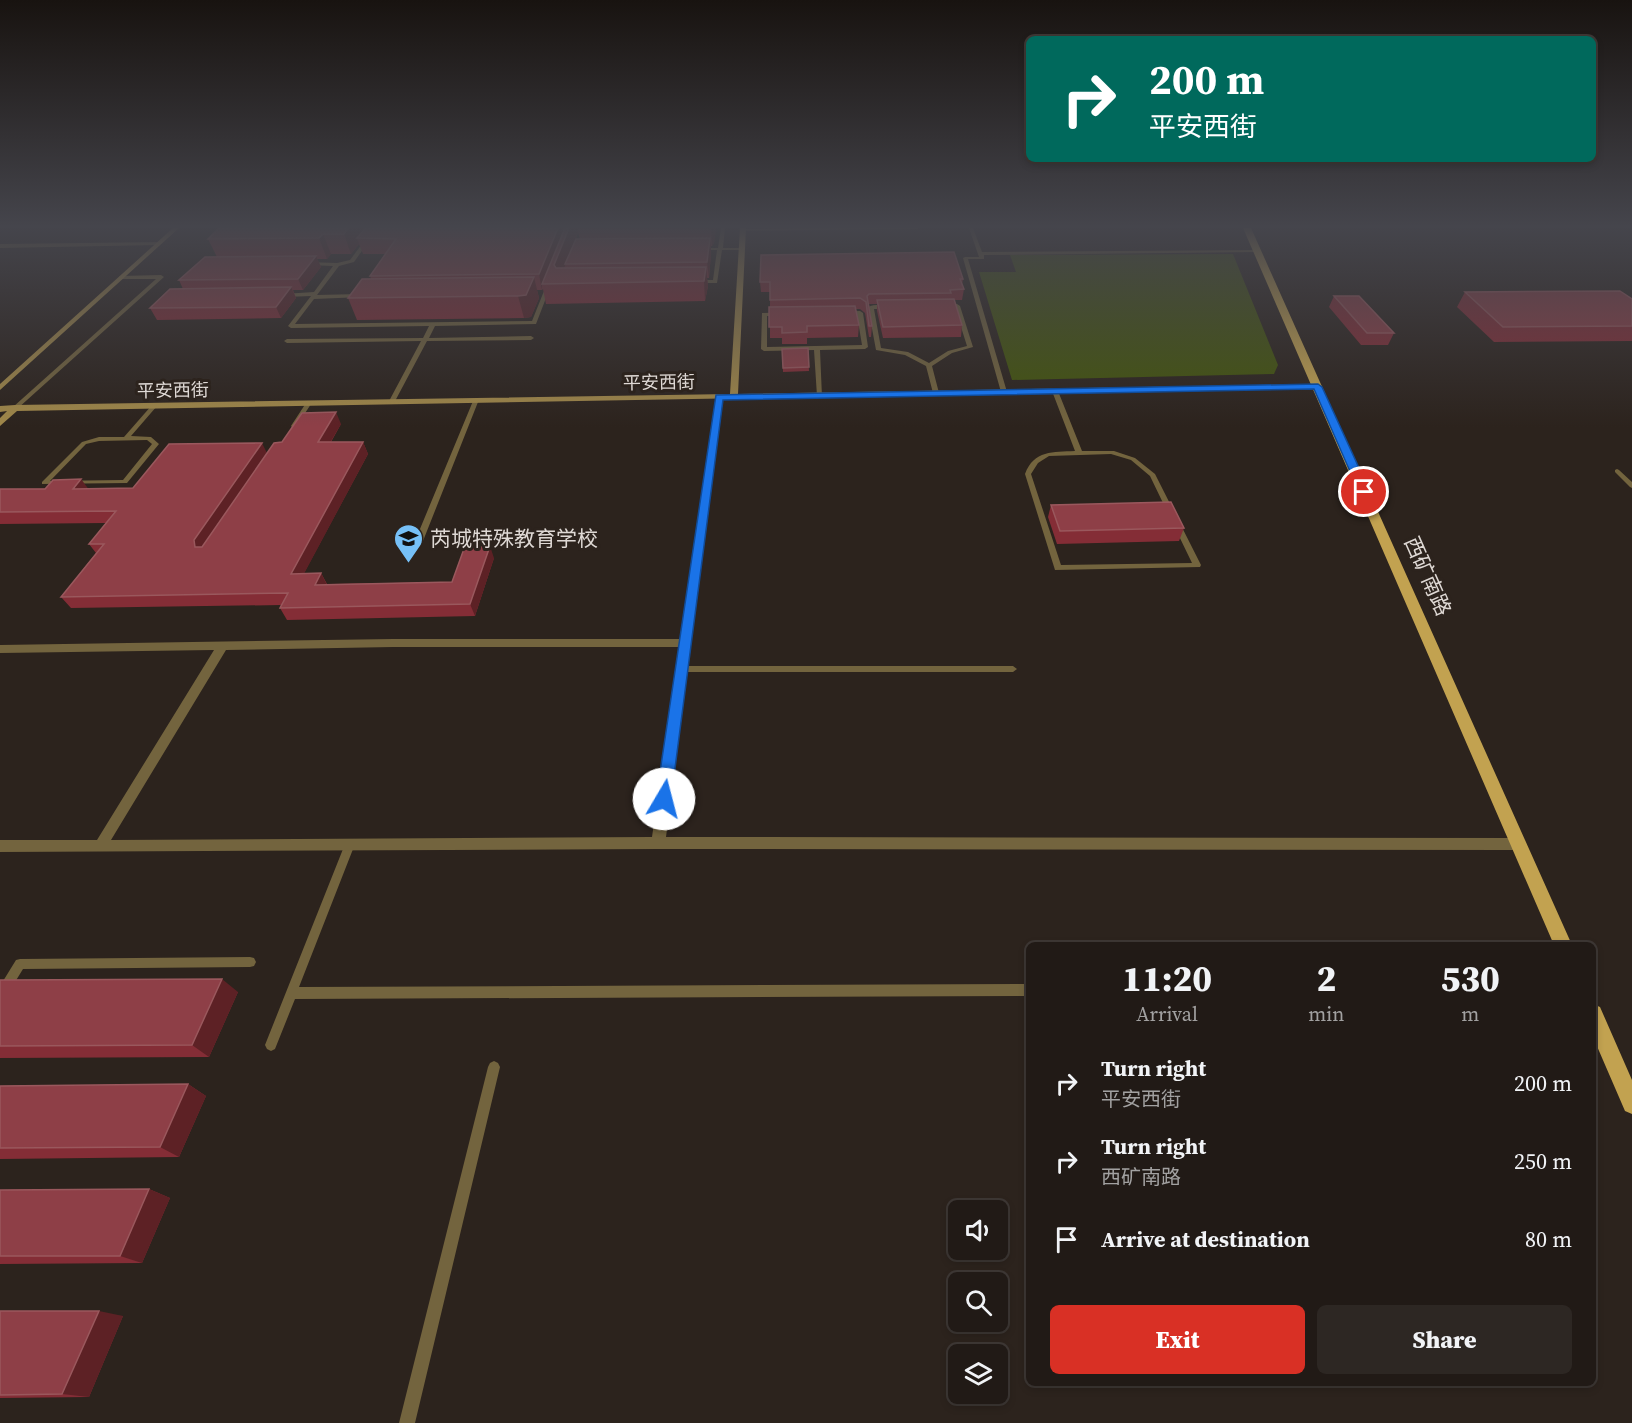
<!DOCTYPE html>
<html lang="en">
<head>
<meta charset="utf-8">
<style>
  :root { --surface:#211a16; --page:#2d2723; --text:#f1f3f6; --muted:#a2a1a1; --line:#3e3835; --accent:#d93025 }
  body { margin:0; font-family:"Source Serif 4","Noto Sans SC",serif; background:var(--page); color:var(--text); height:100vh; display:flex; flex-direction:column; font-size:22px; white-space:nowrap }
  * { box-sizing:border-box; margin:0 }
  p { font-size:20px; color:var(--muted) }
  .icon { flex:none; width:33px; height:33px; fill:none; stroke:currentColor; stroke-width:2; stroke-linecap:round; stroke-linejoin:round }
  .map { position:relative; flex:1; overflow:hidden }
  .panel { position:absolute; left:1026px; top:942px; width:570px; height:444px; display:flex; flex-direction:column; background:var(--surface); border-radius:9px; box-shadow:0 3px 9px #0003,0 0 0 2px var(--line) }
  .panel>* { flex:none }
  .banner { position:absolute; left:1026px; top:36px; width:570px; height:126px; border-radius:9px; box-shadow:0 3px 9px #0003,0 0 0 2px var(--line); background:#00695c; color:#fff; overflow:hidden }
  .tools { position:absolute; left:948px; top:1200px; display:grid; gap:12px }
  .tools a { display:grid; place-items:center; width:60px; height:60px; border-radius:9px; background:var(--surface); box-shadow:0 3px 9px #0003,0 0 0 2px var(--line); font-size:30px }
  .pin { position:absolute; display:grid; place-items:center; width:51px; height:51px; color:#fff; margin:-26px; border:3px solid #fff; border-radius:50%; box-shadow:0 2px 6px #0007 }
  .me { position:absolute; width:66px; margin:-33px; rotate:8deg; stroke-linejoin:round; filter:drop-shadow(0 0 4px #0008) }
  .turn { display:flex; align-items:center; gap:21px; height:126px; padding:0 24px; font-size:27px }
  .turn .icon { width:78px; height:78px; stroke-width:2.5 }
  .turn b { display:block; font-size:42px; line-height:51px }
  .eta { display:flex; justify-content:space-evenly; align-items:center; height:102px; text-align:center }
  .eta b { font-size:36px; font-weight:800; line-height:42px }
  .cta { display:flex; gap:12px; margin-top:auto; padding:12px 24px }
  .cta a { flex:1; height:69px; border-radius:9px; background:var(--accent); color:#fff; font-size:24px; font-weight:800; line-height:69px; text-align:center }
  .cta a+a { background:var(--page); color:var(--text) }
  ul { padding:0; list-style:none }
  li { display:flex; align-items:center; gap:18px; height:78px; padding:0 24px }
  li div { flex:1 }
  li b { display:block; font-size:22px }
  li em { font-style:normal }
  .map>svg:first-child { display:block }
  .green { fill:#44550c }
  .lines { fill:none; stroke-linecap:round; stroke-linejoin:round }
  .lane { fill:#73643e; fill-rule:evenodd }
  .street { fill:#73643e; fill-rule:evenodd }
  .secondary { fill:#a08749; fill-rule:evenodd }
  .primary { fill:#c2a250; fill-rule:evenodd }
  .wall { fill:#842d36; fill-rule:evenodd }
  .shaded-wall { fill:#5d2125 }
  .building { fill:#8e3f47; stroke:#9a585d; stroke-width:1.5 }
  .route { fill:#1a73e8; stroke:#114b97; stroke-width:1.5 }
  .labels { text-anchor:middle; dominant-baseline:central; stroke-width:6; stroke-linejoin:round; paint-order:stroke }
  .far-street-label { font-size:18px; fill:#dfd9d5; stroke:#2c231d }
  .poi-label { font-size:21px; fill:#dfd9d5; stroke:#2c231d; text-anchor:start }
  .street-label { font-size:21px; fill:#dfd9d5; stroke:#2c231d }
</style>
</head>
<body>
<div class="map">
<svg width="1632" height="1423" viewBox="0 0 1632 1423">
  <rect width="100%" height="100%" fill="#2c231d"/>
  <!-- green -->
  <path class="green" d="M1233,254l45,111 -4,9 -262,6 -33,-108h37l-6,-17z"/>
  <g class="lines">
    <!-- lane -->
    <path class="lane" d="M721,228h4l-2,20h19l2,1 -2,1h-20l-5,33h-22v-2l2,-1h16l4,-30h-18l-2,-1 2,-1h19z
      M821,228h98l-2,1 -174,2 -2,-1 2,-1z
      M969,228h4l9,24 275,-2 2,1 -2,1 -273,3v4h-16l39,133 -3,2 -3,-2 -38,-134 2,-1h14z
      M365,240l4,1 -15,21 -15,4 -22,29 43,-1 2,1v2l-48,2 -19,25 237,-3 14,-35 5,-1 -15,39 -101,2 -6,12 102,-2 3,2 -3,2 -104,1 -33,62 -5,1 -1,-1 33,-62 -134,2 -3,-2 3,-2 136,-1 6,-12 -138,2 -3,-2 23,-30 -26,1 -2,-1v-2l31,-2 19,-26 -24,-1 -3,-2 1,-1 30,1 13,-3z
      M120,276l41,-1 3,2 -147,132h-4v-2l143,-128h-34l-3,-2z
      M945,304h12l3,2 13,41 -21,6 -20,13 7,27 -3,2 -3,-2 -7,-27 -21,-11 -29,-5 -8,-43c6,-3 18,-3 24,0l-3,2h-15l7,39 27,4 21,11 19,-12 19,-5 -12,-38 -12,-1v-2z
      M860,311l3,2 5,34 -3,2 -45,1 2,47 -5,-1 -3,-46 -50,1 -3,-2 1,-36zM857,315l5,30 -95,2v-31z
      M1055,389l3,2 24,60h32l21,7 20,16 46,91 -1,2 -145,3 -30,-96c9,-24 28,-22 50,-23l-23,-60zM1111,454l20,6 19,16 42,87 -131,2 -30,-91 7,-11 11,-7z
      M473,401l5,1 -55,139 -4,2h-3l-1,-2z
      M306,403l5,1 -15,23h-4l-1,-1z
      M152,405l5,1 -26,30 20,1 8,7 -32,39 -85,1v-2l40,-40 17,-5h25zM147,440l5,4 -29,36 -73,1 36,-37 13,-3z
      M1617,469l2,1 13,12v6l-2,-1 -15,-15v-2z
      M682,666h331l4,3 -4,3h-331l-4,-3z
      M350,840l4,1 1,3 -56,143 730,-3v12l-734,3 -20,50 -4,2 -4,-2 -2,-4 80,-201 1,-3z
      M250,957l4,1 2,4 -2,4 -4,1 -227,2 -19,31 -4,2v-16l16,-26 4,-1z
      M494,1061l4,2 2,4 -85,356h-16l89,-356 2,-4z"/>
    <!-- street -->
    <path class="street" d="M161,242l1,1 -3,2 -159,3v-4z
      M716,395l7,2 -57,440 853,1 5,2 2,4 -2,4 -5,2 -861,-1 -658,3v-12h97l117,-190 -214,3v-8l393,-6h287zM393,647h286l-27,190 -541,3 115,-190z"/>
    <!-- secondary -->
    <path class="secondary" d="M173,228h6l-179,162v-6z
      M740,228h6l-8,166 580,-10 4,2 -4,2 -1301,23 -17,15v-8l7,-7 -7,1v-6l15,-1 715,-11z"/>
    <!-- primary -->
    <path class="primary" d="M1243,228h8l321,717h-18z
      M1593,1004l7,3 32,73v34l-7,-3 -32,-74z"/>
  </g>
  <!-- wall -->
  <path class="wall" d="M219,228h345v3l1,-3h151l-2,15 -2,3h-1v7l-2,25h-2l1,8 -3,15 -159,3 -3,-15 -1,1h-5l2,8 -8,19 -7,1 -167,2 -9,-22 23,-19 -1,-3 15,-22h-22l-4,-10 -8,10h-20l-4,5h-10l4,8 -18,23h-10l3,8 -15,20 -124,2 -7,-12 33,-19 -4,-9 38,-23 -9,-18zM578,232l2,7h-4z
    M963,279l-1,6 2,4 -2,11h-8l8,25 -1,12 -78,1 -6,-27v-7h-8l3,22 -1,11h-2l-4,-24 -5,-4h-4l3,16 -1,12 -51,1v6h-25v-6h-12v-46h-9l-1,-10z
    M1465,292l167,7v42l-138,1 -37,-35z
    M1334,296l60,37 -6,12h-27l-32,-38z
    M808,348l1,23 -26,1 -1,-23z
    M341,424l-10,18h32l5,12 -64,119h17l6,11 125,-2 42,-24 -19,58 -188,4 -7,-12 1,-3 -210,3 -10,-11 35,-44 -7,-9 17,-21 -106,1v-35l133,-1 134,-35 15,-11z
    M1051,505l133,23 -5,13 -122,3 -9,-27z
    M0,980l238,12 -29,65 -209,1z
    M188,1084l18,12 -27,61 -179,2v-73z
    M149,1189l21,9 -28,65 -142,1v-74z
    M0,1311l123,5 -34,81 -89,1z"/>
  <!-- shaded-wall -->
  <path class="shaded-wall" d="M348,228h14l3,8 -8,2 2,6 -8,10 -7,-20z
    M558,228h6l1,5 -23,51v6l-3,-16z
    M569,228h11h-2v4l-20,52 -4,-19z
    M711,228h5l-2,15 -2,3z
    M323,234l8,20 -4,5 -8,-21z
    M710,238l1,15 -2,25 -2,-16z
    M316,256l5,11 -18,23 -5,-11z
    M706,267l2,19 -3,15 -1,-20z
    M534,277l5,21 -8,19 -7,1 -6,-22z
    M291,287l5,11 -15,20 -5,-11z
    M336,412l5,12 -17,29 -6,-11z
    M363,442l5,12 -70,131 -7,-11z
    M262,443l6,12 -66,97 -7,-5 -1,-7z
    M81,479l9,12 -17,-2z
    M490,546l4,12 -19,58 -5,-12z
    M321,573l6,12h-12z
    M222,979l16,13 -29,65 -17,-12z
    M188,1084l18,12 -27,61 -19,-10z
    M149,1189l21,9 -28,65 -22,-7z
    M99,1311l24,5 -34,81 -27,-3z"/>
  <!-- building -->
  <path class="building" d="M219,228h129l-4,6h-21l-4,4 -111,1z
    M366,228h192l-19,46 -169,2 26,-37 -39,-1z
    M565,228h4l-15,37 2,3 150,-1 -2,14 -162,3z
    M710,238l-3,24 -142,2 11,-25z
    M954,252l9,27h-3l4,10 -14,1 1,3 -82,1 -2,2 5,30h-3l-3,-24 -6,-4 -90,2v-18h-10l1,-27z
    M316,256l-18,23 -119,1 26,-23z
    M534,277l-8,18 -8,1 -170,2 14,-19z
    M291,287l-15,20 -126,1 20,-19z
    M1620,291l12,8v27l-129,1 -38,-35z
    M1334,296h25l35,37h-27z
    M954,299l8,26 -79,2 -6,-27z
    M855,306l4,19 -52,1v6l-25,1v-6h-13v-20z
    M808,348l1,19 -26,1 -1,-19z
    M336,412l-18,30h45l-72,132 30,-1 -6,12 137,-3 13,-36h25l-20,58 -190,4 8,-15 -227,4 43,-53h-15l27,-33 -116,1v-23h45l8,-9 28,-1 -8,10 60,-1 36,-44 93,-1 -68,97 1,7h7l72,-104 8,-1 20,-29z
    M1171,502l13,26 -124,3 -9,-26z
    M222,979l-30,66 -192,1v-66z
    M188,1084l-28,63 -160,1v-62z
    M149,1189l-29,67h-120v-66z
    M0,1311h99l-37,83 -62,1z"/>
  <!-- sky -->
  <linearGradient id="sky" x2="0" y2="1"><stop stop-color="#181310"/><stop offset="0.53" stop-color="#45454c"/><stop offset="1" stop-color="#45454c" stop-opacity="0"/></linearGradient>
  <rect width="1632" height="427" fill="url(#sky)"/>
  <!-- route -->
  <path class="route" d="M1318,384l4,3 48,105 -2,3h-7l-2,-3 -45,-103 -591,11 -52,399 -2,5h-10l-3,-5 60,-404z"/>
  <!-- icons -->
  <defs>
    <symbol id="school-pin" viewBox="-11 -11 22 30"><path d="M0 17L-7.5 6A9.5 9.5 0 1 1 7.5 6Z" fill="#76c0f7" stroke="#2c231d"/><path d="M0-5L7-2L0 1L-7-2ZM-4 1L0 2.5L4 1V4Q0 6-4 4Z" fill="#111"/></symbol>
  </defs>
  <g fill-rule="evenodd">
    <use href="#school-pin" x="392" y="522" width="33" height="45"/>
  </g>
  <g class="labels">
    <!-- far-street labels -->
    <g class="far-street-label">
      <text transform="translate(659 382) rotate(-1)">平安西街</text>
      <text transform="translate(173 390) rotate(-1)">平安西街</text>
    </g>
    <!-- poi labels -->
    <g class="poi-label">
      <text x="430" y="538">芮城特殊教育学校</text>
    </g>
    <!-- street labels -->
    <g class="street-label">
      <text transform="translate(1428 576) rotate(66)">西矿南路</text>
    </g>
  </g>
</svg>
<div class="tools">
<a><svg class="icon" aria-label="sound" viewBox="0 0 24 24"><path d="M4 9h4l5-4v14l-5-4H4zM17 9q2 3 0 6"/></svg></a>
<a><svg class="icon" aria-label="search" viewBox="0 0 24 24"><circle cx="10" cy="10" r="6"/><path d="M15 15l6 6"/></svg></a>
<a><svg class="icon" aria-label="layers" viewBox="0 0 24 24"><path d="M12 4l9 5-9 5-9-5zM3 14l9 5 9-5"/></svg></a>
</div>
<div class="pin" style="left:1364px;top:492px;background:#d93025"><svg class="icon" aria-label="arrive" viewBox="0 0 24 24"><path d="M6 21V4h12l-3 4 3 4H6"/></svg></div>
<svg class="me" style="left:664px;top:799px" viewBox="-20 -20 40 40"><circle r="19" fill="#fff"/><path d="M0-13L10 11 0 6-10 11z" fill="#1a73e8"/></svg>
<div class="banner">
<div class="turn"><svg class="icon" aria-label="right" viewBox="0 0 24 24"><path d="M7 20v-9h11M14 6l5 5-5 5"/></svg><div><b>200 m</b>平安西街</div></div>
</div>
<section class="panel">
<div class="eta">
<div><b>11:20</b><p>Arrival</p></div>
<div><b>2</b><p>min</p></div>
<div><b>530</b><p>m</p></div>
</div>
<ul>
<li><svg class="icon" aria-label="right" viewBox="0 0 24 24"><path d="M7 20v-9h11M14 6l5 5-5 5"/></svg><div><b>Turn right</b><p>平安西街</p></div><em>200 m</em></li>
<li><svg class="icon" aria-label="right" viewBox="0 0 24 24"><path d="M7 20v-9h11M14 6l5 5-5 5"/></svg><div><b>Turn right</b><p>西矿南路</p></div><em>250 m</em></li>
<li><svg class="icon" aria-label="arrive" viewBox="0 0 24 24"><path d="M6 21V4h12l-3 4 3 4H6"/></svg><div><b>Arrive at destination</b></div><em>80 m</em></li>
</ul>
<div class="cta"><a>Exit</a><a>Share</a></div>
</section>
</div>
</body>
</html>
